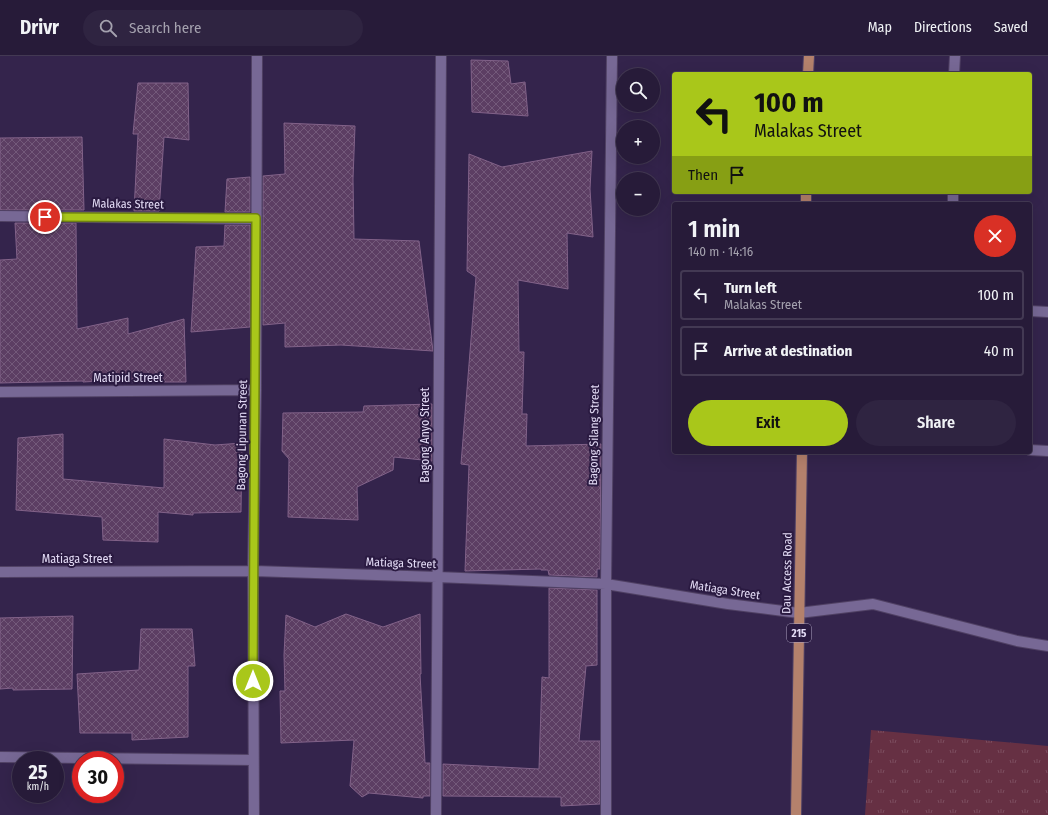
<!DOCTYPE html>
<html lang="en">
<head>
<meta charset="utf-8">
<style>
  :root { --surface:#271b39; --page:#2f2441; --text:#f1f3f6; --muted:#a4a1ae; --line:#433953; --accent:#a9c71a }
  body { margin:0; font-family:"Fira Sans Condensed",sans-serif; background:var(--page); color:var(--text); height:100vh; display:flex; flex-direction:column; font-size:15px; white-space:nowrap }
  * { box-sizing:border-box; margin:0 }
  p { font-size:13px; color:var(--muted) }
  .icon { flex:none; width:22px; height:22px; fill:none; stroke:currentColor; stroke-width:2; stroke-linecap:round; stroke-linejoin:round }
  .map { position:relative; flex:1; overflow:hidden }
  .drawer { position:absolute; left:672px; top:146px; width:360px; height:252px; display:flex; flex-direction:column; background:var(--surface); border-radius:4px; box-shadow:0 4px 16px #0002,0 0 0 1px var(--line) }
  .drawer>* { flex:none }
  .hud { position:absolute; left:672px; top:16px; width:360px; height:122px; border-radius:4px; box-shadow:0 4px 16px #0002,0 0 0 1px var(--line); background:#a9c71a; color:#111; overflow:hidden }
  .fabs { position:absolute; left:616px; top:12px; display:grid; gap:8px }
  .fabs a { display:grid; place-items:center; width:44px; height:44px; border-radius:50%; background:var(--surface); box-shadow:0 4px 16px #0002,0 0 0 1px var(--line); font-size:20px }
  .speed { position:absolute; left:12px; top:695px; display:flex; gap:8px; font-size:20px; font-weight:700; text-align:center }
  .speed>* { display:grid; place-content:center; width:52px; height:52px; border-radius:50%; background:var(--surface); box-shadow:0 4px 16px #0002,0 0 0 1px var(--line); line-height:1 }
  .speed small { font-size:10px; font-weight:400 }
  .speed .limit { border:6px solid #d22; background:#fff; color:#111 }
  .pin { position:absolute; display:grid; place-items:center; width:34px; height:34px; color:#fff; margin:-17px; border:2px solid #fff; border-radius:50%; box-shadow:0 1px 4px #0007 }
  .me { position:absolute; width:44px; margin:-22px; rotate:0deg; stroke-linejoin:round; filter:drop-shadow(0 0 3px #0008) }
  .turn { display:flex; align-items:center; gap:14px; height:84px; padding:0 16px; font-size:18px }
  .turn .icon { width:52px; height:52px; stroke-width:2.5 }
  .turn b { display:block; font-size:28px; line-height:34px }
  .then { display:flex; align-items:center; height:38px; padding:0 16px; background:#0003; gap:8px; font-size:15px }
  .round { display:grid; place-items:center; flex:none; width:42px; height:42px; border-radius:21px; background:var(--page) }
  .summary { display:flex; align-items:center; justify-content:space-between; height:68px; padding:0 16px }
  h1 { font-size:24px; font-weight:600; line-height:30px }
  .primary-button { display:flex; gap:8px; margin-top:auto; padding:8px 16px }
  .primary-button a { flex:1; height:46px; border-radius:24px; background:var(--accent); color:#111; font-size:16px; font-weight:600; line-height:46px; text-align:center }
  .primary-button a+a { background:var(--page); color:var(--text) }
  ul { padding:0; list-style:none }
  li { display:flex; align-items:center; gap:12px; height:50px; margin:0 8px 6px; padding:0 8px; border:2px solid var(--line); border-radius:4px }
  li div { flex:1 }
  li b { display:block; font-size:15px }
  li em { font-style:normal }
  header { display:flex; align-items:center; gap:24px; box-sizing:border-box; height:56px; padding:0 20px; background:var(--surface); border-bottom:1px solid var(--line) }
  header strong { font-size:19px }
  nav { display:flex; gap:22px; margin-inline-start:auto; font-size:14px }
  .search { width:280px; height:36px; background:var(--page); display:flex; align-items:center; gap:10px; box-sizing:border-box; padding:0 14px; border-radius:22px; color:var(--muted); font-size:15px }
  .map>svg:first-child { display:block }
  .grass { fill:url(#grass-tufts) }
  .building { fill:url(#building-cross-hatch); stroke:#826289 }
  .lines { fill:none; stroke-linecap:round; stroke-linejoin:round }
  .minor-casing { stroke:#504164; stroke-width:12 }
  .major-casing { stroke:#504164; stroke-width:12 }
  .minor { stroke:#776895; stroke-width:10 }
  .major { stroke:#b4816c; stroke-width:10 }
  .route-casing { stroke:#6e8111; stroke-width:10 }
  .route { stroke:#a9c71a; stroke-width:7 }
  .labels { text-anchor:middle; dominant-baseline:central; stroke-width:4; stroke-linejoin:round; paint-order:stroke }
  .shield { fill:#2a1a41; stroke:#aca1bf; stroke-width:1 }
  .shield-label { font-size:11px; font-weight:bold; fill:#e3dbf5 }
  .street-label { font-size:12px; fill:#e3dbf5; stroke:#2a1a41 }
</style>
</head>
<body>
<header>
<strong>Drivr</strong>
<div class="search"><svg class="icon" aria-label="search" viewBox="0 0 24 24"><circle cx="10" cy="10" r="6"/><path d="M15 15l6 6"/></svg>Search here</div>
<nav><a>Map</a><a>Directions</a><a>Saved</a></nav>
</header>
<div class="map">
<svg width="1048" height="759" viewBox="0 0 1048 759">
  <defs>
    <pattern id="grass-tufts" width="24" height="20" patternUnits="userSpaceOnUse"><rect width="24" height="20" fill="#663043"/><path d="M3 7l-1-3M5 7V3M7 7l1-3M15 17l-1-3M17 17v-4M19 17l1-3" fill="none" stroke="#7c4d5f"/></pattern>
    <pattern id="building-cross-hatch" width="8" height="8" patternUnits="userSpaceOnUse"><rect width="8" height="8" fill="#5c3e63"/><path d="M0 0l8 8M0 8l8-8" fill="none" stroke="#73597a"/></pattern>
  </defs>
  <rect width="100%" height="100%" fill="#34244c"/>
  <!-- grass -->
  <path class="grass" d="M871,674l177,16v69h-183z"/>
  <!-- building -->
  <path class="building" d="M471,4l37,1 3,23 14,-2 3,34 -56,-4z
    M138,27h50l1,57 -25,-3 -5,74h-25l4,-77h-5z
    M284,67l71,3 -2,53 1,60 65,2 14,110 -92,-6 -56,2v-24l-22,2v-149l22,-2z
    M82,81l2,73h-84v-72z
    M592,95l-2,38 3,48 -26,-4 1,56 -50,-9 1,72h5l-2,62h5l-1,32 75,-2 -1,125h-3v8l-48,-2 -1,-5h-7v-1l-76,2 4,-106 -8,-1 15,-187 -9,-6 2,-117 33,13z
    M250,121v35h-25l2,-33z
    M15,167h61l1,106 51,-11v16l56,-15 2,63h-54l1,-3 -50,3v-1l-83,2v-123l17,-1z
    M225,169h25v102l-59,5 5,-85 28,-1z
    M432,348v57l-38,-4 -1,13 -36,17 1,33 -70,-3 1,-58 -7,-8 1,-38 80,-1 1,-6z
    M63,378v45l101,9v-49l51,6 27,-2 -1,69 -48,1v2l-35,-3v30l-55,-2 -1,-23 -86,-7 2,-72z
    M549,532l48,2v75l-11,1 -7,75h21v63l-39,2v-9l-118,-1v-32l96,5 3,-92 7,1z
    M346,558l37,13 37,-13 1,60h-1l5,89h5v33h-7v2l-54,-5 -7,4 -12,-11 4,-46 -73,3 -1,-52h5l-1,-36 2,-40 29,12z
    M73,560l-1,73 -59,1v-2l-13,1v-71z
    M141,573h51l3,37h-7v71l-56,3v-7h-52l-3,-59 62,-4z"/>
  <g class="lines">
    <defs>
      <path id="minor" d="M954,18l1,-18
        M953,148v-12
        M0,160l256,3
        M1030,255l18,1
        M0,336l256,-2
        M1030,394l18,1
        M0,516l253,-1 184,6 169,7 122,20 71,9 74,-9 144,37 31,5
        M0,701l253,3
        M254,759l-1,-244 3,-181 1,-334
        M436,759l5,-759
        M606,759v-231l6,-528"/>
      <path id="major" d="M808,18l1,-18
        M806,148v-12
        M796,759l6,-363"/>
    </defs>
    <!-- minor casing -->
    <use href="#minor" class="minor-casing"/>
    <!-- major casing -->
    <use href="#major" class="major-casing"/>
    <!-- minor -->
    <use href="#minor" class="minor"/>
    <!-- major -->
    <use href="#major" class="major"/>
  </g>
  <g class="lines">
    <defs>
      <path id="route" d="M45,161l211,1 -3,463"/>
    </defs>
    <!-- route casing -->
    <use href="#route" class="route-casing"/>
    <!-- route -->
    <use href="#route" class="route"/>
  </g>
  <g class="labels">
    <!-- shield labels -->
    <rect class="shield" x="787" y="568" width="24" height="18" rx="3"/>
    <g class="shield-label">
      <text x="799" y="577">215</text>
    </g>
    <!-- street labels -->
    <g class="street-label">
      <text transform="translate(128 148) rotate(1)">Malakas Street</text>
      <text x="128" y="322">Matipid Street</text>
      <text transform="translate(242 379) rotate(-89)">Bagong Lipunan Street</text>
      <text transform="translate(425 379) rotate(-90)">Bagong Anyo Street</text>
      <text transform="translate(594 379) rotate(-89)">Bagong Silang Street</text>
      <text x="77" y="503">Matiaga Street</text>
      <text transform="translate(401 507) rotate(2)">Matiaga Street</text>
      <text transform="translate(787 517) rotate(-89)">Dau Access Road</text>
      <text transform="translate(725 534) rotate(9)">Matiaga Street</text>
    </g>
  </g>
</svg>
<div class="fabs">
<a><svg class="icon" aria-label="search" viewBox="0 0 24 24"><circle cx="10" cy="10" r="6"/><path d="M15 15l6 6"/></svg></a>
<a>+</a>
<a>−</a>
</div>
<div class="speed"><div>25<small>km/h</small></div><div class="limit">30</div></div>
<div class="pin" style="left:45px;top:161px;background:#d93025"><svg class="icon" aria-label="arrive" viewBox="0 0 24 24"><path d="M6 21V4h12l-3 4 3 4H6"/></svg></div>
<svg class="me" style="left:253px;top:625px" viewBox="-20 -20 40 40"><circle r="17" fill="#a9c71a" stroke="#fff" stroke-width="3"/><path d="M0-11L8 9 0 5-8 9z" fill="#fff"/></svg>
<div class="hud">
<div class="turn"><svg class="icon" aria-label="left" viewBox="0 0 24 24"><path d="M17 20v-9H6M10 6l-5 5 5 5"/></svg><div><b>100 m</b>Malakas Street</div></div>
<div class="then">Then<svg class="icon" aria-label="arrive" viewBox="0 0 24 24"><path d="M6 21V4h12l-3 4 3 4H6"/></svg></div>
</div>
<section class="drawer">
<div class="summary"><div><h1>1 min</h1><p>140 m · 14:16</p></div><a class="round" style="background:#d93025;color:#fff"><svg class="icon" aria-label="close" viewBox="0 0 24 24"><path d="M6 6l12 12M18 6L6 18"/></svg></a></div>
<ul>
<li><svg class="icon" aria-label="left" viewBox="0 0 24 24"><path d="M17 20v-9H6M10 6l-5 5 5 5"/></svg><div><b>Turn left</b><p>Malakas Street</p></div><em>100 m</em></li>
<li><svg class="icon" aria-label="arrive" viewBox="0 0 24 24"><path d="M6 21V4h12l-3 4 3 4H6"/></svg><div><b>Arrive at destination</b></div><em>40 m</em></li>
</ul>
<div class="primary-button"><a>Exit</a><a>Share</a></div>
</section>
</div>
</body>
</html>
